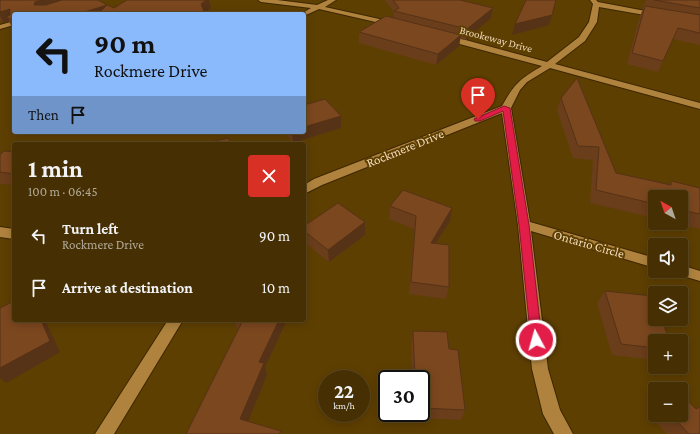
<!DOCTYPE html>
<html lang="en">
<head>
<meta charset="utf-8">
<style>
  :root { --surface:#462f02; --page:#4d370c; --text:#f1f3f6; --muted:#b0a999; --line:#5e4a24 }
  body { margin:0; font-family:"Crimson Pro",serif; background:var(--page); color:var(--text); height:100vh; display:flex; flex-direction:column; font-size:15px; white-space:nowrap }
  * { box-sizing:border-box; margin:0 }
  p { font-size:13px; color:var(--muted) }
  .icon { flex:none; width:22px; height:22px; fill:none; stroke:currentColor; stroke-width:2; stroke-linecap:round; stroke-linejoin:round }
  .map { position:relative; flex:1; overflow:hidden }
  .details { position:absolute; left:12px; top:142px; width:294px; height:180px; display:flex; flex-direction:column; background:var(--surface); border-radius:4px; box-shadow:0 2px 10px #0003,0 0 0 1px var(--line) }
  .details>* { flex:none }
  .top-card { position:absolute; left:12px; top:12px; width:294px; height:122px; border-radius:4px; box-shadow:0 2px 10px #0003,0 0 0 1px var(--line); background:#8abafc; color:#111; overflow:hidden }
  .needle { width:26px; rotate:320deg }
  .controls { position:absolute; left:648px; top:190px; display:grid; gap:8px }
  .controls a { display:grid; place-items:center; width:40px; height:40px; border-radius:4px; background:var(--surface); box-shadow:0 2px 10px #0003,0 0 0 1px var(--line); font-size:20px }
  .speed { position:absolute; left:318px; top:370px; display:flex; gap:8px; font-size:20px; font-weight:700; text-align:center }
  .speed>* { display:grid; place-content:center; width:52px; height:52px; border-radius:50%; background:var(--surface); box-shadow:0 2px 10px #0003,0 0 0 1px var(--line); line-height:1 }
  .speed small { font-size:10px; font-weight:400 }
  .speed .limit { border:2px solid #111; border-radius:6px; background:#fff; color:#111 }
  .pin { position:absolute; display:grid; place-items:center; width:34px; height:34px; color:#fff; margin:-41px -17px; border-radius:50% 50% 50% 0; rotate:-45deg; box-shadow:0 0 4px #0007 }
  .pin .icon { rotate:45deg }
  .me { position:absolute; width:44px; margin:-22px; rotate:354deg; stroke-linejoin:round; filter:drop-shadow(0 0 3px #0008) }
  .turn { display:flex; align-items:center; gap:14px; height:84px; padding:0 16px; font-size:18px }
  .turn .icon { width:52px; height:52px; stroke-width:2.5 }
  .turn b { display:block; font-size:28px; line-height:34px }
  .then { display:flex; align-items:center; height:38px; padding:0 16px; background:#0003; gap:8px; font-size:15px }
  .round { display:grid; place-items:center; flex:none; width:42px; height:42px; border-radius:4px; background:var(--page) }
  .overview { display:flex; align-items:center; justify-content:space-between; height:68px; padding:0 16px }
  h1 { font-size:24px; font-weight:700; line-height:30px }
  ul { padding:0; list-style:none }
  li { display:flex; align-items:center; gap:12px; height:52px; padding:0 16px }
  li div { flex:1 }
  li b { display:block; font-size:15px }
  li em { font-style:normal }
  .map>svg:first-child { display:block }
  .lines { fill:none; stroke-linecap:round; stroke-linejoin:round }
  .street-casing { stroke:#3d2700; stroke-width:2 }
  .street { fill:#af833e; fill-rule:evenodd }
  .wall { fill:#6a3d1b }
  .shaded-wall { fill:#563216 }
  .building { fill:#7b471f; stroke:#563216 }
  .route { fill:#e11d48; stroke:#92132f }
  .labels { text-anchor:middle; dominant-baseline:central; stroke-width:4; stroke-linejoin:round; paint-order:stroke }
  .far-street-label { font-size:11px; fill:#f3dcbb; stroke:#5e3f02 }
  .street-label { font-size:13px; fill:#f3dcbb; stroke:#5e3f02 }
</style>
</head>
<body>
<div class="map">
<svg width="700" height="434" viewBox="0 0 700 434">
  <rect width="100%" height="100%" fill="#5e3f02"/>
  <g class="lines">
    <defs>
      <path id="street" d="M258,0h19l40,5 11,-5h8l-11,7 68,15 4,2 -4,2 -74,-17 -15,7v-2h-3l10,-6 -50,-6z
        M590,0h6l2,2 58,11 3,2 -3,2 -57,-10 -2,15 -12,19 -30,23 145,39v6l-150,-41 -23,14 -7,8 -9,18 19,114 125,36v10l-124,-37 17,138 12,41 13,24h-19l-11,-20 -11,-45 -14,-144 -16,-112 -180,72 -18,9v-9l10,-6 188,-73c13,-23 18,-27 40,-40l-101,-27v-4h6l100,27 32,-25 10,-15 4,-18z
        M14,21v4l-14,4v-4z
        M0,227l14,2v10l-14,-2z
        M681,265l19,6v10l-24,-7 -1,-3h6z
        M168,320h15l-69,114h-19z"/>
    </defs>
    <!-- street casing -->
    <use href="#street" class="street-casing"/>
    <!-- street -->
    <use href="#street" class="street"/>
  </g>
  <!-- wall -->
  <path class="wall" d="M0,0l114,8h97l-197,6v14l-2,-1 -3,-6 -6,1 -3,-1z
    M385,0h75l33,8 -2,10 -25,22 -6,-1 -1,7 -23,19 -77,-22v-11l35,-14v-6z
    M646,0h54v45l-27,-6 -15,33 -31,-8 13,-48 3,-7h-1z
    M577,78l39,95 53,12 2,-4 29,7v41l-25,-6h6v-26h-26v21l-65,-15 3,-43 -20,-2 -16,-48 4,-12z
    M341,128l-48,15 -8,-11h19z
    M14,152v33l-14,-1v-29z
    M390,206l60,15 -14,22 13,44 -3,12 -37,-5 5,-65 -25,-10z
    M365,222v13l-36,27 -25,-20v-16z
    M605,291l50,50v19l-43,-5 -15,-52z
    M234,320h53l-22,47 2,8 -19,46 -62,13 53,-105 -2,-1z
    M413,331l36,18 16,61 -4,10 -47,-2v-5h7v-34h-9l-1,-36z
    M655,409v6h26l15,-6 4,25h-33l-18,-20z"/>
  <!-- shaded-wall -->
  <path class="shaded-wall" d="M42,0h34l-36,13 -6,-8 1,-3z
    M206,0h3l2,8 -7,6 -3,-10z
    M107,5l3,9h-32z
    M493,8l-2,10 -25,22 1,-11z
    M10,9l4,9 -8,-1 3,4 -6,1 -3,-6v-4z
    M552,15l-3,10 -37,10 3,-11z
    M461,35l-2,11 -23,19 2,-11z
    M341,116v12l-48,15 -1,-11h12v-5z
    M452,208l-2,13 -22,34 3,-12z
    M365,222v13l-36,27 -1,-12z
    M41,320h4l15,32 -54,31 -6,-5v-10z
    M279,320h8l-22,47 2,8 -22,54 -5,-10 19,-57z"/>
  <!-- building -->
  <path class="building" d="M0,0h42l-7,2 -1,3h12l16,-5h36l9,5 -29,9h-64v7l-8,-4 4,-2v-6l-10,3z
    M127,0h79l-5,4 4,10h-107l9,-9 7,3z
    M393,0h67l33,8 -26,21 -73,-18 5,-3z
    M526,0h30l-4,15 -37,9z
    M654,0h46v8z
    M645,6l55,9v18l-22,-5 -15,33 -31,-8z
    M386,16l75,19 -23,19 -79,-22z
    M577,78l39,95 55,12v-4l29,7v26l-19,-4v-13h-26v7l-59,-14 3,-43 -21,-1 -17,-48z
    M325,99l16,17 -37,11v-22z
    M229,138l1,6h-30z
    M4,151l10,1v22l-14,-2v-17z
    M403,190l49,18 -21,35 18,2v42l-38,-5 5,-66 -26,-10z
    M338,203l27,19 -37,28 -24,-19v-5z
    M605,291l47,5 3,6v17h6l9,22h-15v7l-34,-4z
    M14,301v19h27l9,21 -50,27v-60z
    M243,320h36l-20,42 5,1 -24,56 41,12 -2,3h-93z
    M413,331l34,1 2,17 9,1 7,60 -44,-2v-29h-6z
    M681,394l15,15 4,-2v27h-11l-18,-19h10z"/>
  <!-- route -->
  <path class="route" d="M504,106l6,2 19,117 13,115 -1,3 -5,2 -4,-2 -1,-3 -12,-115 -16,-114 -23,10h-5l-1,-2z"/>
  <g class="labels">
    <!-- far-street labels -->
    <g class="far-street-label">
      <text transform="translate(496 39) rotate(15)">Brookeway Drive</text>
    </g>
    <!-- street labels -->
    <g class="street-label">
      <text transform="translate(405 148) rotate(-22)">Rockmere Drive</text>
      <text transform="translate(589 244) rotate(16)">Ontario Circle</text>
    </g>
  </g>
</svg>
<div class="controls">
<a><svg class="needle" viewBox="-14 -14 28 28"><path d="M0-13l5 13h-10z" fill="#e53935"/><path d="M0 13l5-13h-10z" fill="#b0a999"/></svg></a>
<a><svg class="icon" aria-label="sound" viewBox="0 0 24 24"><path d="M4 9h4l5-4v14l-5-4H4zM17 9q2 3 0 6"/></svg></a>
<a><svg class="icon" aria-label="layers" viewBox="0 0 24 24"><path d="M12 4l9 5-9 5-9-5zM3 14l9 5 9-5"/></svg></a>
<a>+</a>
<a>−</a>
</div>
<div class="speed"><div>22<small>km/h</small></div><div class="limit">30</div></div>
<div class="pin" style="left:478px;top:119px;background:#d93025"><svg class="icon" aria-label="arrive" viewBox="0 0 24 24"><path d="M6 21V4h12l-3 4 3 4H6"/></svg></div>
<svg class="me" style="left:536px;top:340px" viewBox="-20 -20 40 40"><circle r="17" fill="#e11d48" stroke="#fff" stroke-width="3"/><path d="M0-11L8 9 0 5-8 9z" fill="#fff"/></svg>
<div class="top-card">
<div class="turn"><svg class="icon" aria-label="left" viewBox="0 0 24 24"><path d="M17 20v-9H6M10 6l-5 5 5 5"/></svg><div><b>90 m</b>Rockmere Drive</div></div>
<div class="then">Then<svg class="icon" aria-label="arrive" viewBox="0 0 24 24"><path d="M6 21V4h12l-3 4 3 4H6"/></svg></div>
</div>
<section class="details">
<div class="overview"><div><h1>1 min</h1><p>100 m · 06:45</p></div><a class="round" style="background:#d93025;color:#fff"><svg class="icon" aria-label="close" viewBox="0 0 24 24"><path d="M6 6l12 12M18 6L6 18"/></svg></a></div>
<ul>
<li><svg class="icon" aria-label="left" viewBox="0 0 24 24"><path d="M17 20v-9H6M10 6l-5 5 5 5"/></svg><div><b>Turn left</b><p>Rockmere Drive</p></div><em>90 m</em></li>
<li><svg class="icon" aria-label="arrive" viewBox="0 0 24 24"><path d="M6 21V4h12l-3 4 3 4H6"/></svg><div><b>Arrive at destination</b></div><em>10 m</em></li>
</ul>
</section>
</div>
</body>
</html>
